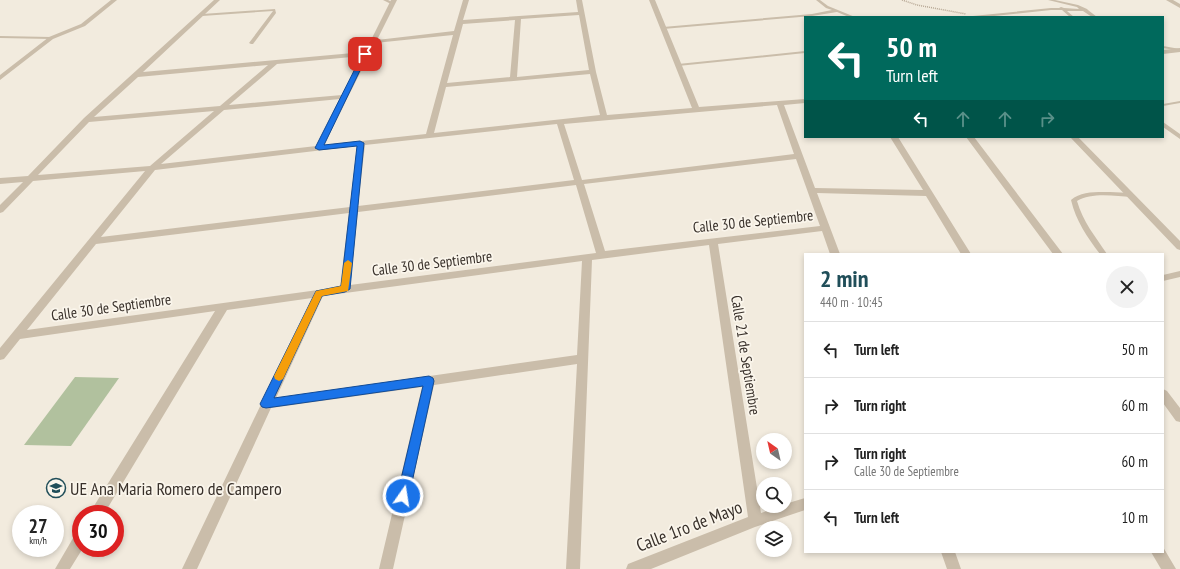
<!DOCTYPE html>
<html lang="en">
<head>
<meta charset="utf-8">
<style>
  :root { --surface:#fff; --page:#f2f2f2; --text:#222; --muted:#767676; --line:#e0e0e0; --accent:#204e59 }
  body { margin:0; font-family:"PT Sans Narrow",sans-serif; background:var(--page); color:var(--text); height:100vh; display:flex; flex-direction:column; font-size:15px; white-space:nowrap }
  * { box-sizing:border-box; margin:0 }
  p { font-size:13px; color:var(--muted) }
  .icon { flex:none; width:22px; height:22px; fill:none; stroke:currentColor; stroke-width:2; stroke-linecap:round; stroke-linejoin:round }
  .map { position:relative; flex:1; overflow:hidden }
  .side { position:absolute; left:804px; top:253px; width:360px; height:300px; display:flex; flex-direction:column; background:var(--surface); border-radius:0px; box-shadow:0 2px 6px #0003 }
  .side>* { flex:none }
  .guide { position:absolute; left:804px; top:16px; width:360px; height:122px; border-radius:0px; box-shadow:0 2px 6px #0003; background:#00695c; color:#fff; overflow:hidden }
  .needle { width:26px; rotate:326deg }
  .fabs { position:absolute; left:756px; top:433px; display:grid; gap:8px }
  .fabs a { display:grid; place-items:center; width:36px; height:36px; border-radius:50%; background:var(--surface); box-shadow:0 2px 6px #0003; font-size:20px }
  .speed { position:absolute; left:12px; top:505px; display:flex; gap:8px; font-size:20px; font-weight:700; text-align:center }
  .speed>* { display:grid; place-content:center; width:52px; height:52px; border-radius:50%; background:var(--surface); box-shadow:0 2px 6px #0003; line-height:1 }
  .speed small { font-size:10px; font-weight:400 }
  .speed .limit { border:6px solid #d22; background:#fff; color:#111 }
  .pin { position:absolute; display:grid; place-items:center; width:34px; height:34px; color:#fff; margin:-17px; border-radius:8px; box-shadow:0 2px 6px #0006 }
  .me { position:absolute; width:44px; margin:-22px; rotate:13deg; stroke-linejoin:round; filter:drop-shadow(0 0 3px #0008) }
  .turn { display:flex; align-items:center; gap:14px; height:84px; padding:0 16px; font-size:18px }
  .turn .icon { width:52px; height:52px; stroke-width:2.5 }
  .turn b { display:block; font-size:28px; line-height:34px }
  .lanes { display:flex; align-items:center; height:38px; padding:0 16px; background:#0003; justify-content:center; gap:20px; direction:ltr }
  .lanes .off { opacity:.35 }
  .round { display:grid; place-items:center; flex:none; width:42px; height:42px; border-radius:21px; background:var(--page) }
  .overview { display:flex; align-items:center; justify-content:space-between; height:68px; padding:0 16px }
  h1 { font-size:24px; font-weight:700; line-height:30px; color:var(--accent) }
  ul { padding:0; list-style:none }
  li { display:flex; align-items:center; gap:12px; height:56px; padding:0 16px; border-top:1px solid var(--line) }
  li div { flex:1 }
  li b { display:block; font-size:15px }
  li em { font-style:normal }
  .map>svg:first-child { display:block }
  .green { fill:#b1c19e }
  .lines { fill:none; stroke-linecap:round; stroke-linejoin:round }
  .path { stroke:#b6a794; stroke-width:1.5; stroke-dasharray:1 1; stroke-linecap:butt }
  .lane { fill:#cabdaa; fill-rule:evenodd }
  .street { fill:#cabdaa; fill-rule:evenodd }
  .route { fill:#1a73e8; stroke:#114b97 }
  .slow { fill:#f59e0b }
  .labels { text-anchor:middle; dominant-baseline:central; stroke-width:3.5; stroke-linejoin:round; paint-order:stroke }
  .street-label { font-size:15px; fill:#38302a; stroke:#faf5eb }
  .near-poi-label { font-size:18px; fill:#38302a; stroke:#faf5eb; text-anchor:start }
  .near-street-label { font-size:18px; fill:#38302a; stroke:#faf5eb }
</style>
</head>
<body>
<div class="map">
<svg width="1180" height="569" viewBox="0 0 1180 569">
  <rect width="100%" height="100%" fill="#f2ebde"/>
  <!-- green -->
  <path class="green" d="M75,377l44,1 -48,68 -47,-1z"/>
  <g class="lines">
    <!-- path -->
    <path class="path" d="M902,0l15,5 49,9"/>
    <!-- lane -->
    <path class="lane" d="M383,0h5l6,3 -3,1z
      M816,0h4l8,6 27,11h-6l-12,-5 -25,4 -149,13 -2,-1 2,-1 149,-13 20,-4 -6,-2z
      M1048,0h7l23,5 9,4 1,1 9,7h-5l-9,-6h-16l7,6h-4l-8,-7h-11l-66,7h-14l2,-1 78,-8h8l2,-1 3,1 15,1 -2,-2z
      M275,9l1,4 -23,31h-2l-2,-1 24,-32 -71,5 -2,-1 2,-1z
      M0,36l51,1 2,1 -2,1 -51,-1z
      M1163,46l17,3v2l-17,-3z
      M805,51v2l-127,13 -2,-1 2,-1z
      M1180,101v2l-17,3v-2z
      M1163,122l17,12v5l-17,-12z
      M1110,192l21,1 3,2 -3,2c-15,-1 -40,-5 -54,4 6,21 18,35 30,53h-7c-13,-17 -24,-33 -29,-54 10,-9 26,-8 39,-8z"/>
    <!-- street -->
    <path class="street" d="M111,0h6l-32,26 -32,13 -53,41v-5l49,-38 32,-13z
      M214,0h6l-77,72 221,-20 5,-9 -1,-1 3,-2 20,-40h6l-20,40 77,-9 9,-31h6l-6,20 115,-8 -2,-12h6l14,72 11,43 85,-7 -43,-108h6l44,107 106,-8v4l-21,2 31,83 108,2 -33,-53h8l73,117h-10l-35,-58 -109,-3 23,61h-10l-8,-23 -104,13 43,269 19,-7h5v-2l20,-6v12l-50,17 -104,42h-25l2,-5 120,-47 -39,-272 -117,15 -12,309h-14l11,-205 -143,21 -41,184h-14l43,-182 -151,21 -74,161h-15l130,-271 -85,12 -123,204h-15l126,-203 -195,28 -16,20 -4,1v-12l145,-177 -112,10 -30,31 -3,1v-8l23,-23 -23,2v-6l28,-2 56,-58zM579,15l10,55 -72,7 4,-58zM515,20l-5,57 -63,6 16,-59zM453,35l-27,99 -102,11 51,-102zM362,56l-20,39 -113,10 48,-41zM268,65l-48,41 -126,11 44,-40zM590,74l10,41 -166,18 12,-46zM340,99l-24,47 -155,18 63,-54zM777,105l17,49 -212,26 -18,-56zM214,111l-64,55 -112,9 51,-53zM557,124l17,56 -216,26 7,-61zM357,146l-7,61 -249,30 54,-67zM796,159l24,67 -215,25 -21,-67zM576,185l20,68 -246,32 8,-73zM349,213l-9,74 -313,43 69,-86zM582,261l-5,94 -301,43 47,-102z
      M1166,0h7l7,4v4z
      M1180,48v4l-17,2v-4z
      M966,137h8l89,117h-10z
      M1070,137h8l102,104v9l-3,-1z
      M1180,271v6l-17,4v-6z
      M1163,389l4,2 13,17v14l-4,-1 -13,-18z
      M81,531v17h2l-13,21h-15l21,-36z
      M1163,547l13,22h-15l-10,-17h12z
      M941,552h14l6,17h-14z"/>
  </g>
  <!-- route -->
  <path class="route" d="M363,53l5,1 -44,91 36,-4 4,2 -14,146 -5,3 -23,4 -48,102 155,-22 4,2 1,3 -25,115 -2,4 -4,2 -5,-2 -1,-4 26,-110 -157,22 -4,-1 -2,-3 56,-113 25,-5 16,-140 -38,4 -4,-2z"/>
  <!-- slow -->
  <path class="slow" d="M348,260l4,3 -4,28 -26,5 -39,83 -4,2 -4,-2 -1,-3 42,-85 25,-5 3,-23z"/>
  <!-- icons -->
  <defs>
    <symbol id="school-ring" viewBox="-11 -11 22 22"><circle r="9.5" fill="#faf5eb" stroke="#204e59" stroke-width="1.5"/><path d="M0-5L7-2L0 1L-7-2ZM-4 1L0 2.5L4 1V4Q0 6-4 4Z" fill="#204e59"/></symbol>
  </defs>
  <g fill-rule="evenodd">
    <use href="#school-ring" x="45" y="477" width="22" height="22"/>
  </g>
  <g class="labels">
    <!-- street labels -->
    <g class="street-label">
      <text transform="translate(753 221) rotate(-6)">Calle 30 de Septiembre</text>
      <text transform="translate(432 263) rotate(-7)">Calle 30 de Septiembre</text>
      <text transform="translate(111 307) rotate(-8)">Calle 30 de Septiembre</text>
      <text transform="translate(746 355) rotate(81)">Calle 21 de Septiembre</text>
    </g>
    <!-- near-poi labels -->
    <g class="near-poi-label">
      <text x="70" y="488">UE Ana Maria Romero de Campero</text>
    </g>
    <!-- near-street labels -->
    <g class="near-street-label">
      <text transform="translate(689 526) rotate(-21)">Calle 1ro de Mayo</text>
    </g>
  </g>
</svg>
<div class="fabs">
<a><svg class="needle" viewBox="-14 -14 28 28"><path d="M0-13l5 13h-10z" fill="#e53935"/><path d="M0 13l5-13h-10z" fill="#767676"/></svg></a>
<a><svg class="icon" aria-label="search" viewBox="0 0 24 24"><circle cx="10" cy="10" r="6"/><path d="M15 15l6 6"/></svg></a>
<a><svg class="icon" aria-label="layers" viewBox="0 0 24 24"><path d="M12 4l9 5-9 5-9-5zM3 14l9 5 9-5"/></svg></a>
</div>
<div class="speed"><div>27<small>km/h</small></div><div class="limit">30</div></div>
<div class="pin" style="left:365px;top:54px;background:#d93025"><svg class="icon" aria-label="arrive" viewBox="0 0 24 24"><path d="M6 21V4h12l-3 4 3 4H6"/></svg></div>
<svg class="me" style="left:403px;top:496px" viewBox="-20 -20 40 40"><circle r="17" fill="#1a73e8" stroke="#fff" stroke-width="3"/><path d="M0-11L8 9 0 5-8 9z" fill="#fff"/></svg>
<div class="guide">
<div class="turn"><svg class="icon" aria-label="left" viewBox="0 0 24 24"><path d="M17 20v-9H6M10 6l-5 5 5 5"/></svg><div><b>50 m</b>Turn left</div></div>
<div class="lanes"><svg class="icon" aria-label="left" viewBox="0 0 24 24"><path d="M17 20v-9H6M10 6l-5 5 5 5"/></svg><svg class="icon off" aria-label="ahead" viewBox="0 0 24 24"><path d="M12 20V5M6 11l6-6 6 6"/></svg><svg class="icon off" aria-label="ahead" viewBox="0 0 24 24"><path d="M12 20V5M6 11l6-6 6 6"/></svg><svg class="icon off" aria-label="right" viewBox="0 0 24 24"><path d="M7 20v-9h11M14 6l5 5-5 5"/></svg></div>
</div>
<section class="side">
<div class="overview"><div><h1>2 min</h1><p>440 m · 10:45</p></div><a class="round"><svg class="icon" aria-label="close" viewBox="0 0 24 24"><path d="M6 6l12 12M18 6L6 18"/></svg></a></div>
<ul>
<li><svg class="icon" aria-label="left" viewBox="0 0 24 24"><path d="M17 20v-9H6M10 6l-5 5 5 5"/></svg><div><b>Turn left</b></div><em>50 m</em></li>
<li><svg class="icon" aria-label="right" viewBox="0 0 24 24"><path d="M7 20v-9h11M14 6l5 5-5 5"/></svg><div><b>Turn right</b></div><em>60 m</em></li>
<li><svg class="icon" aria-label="right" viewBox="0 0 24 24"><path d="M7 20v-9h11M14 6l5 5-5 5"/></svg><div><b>Turn right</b><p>Calle 30 de Septiembre</p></div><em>60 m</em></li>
<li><svg class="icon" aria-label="left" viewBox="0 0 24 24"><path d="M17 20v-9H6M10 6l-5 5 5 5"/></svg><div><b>Turn left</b></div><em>10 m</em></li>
</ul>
</section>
</div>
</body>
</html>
